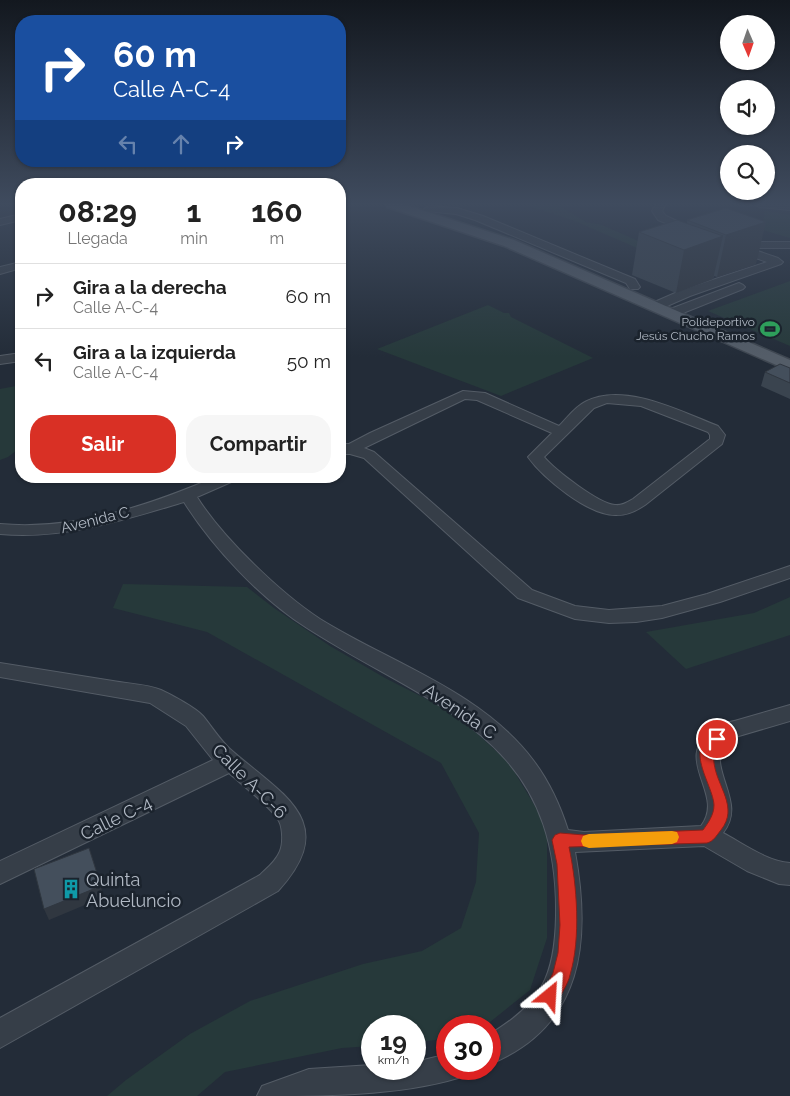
<!DOCTYPE html>
<html lang="es">
<head>
<meta charset="utf-8">
<style>
  :root { --surface:#fff; --page:#f6f6f6; --text:#222; --muted:#767676; --line:#e0e0e0; --accent:#d93025 }
  body { margin:0; font-family:Raleway,sans-serif; background:var(--page); color:var(--text); height:100vh; display:flex; flex-direction:column; font-size:19px; white-space:nowrap }
  * { box-sizing:border-box; margin:0 }
  p { font-size:16px; color:var(--muted) }
  .icon { flex:none; width:28px; height:28px; fill:none; stroke:currentColor; stroke-width:2; stroke-linecap:round; stroke-linejoin:round }
  .map { position:relative; flex:1; overflow:hidden }
  .details { position:absolute; left:15px; top:178px; width:331px; height:305px; display:flex; flex-direction:column; background:var(--surface); border-radius:20px; box-shadow:0 1px 4px #0004 }
  .details>* { flex:none }
  .hud { position:absolute; left:15px; top:15px; width:331px; height:152px; border-radius:20px; box-shadow:0 1px 4px #0004; background:#1a4fa0; color:#fff; overflow:hidden }
  .needle { width:32px; rotate:178deg }
  .buttons { position:absolute; left:720px; top:15px; display:grid; gap:10px }
  .buttons a { display:grid; place-items:center; width:55px; height:55px; border-radius:50%; background:var(--surface); box-shadow:0 1px 4px #0004; font-size:25px }
  .speed { position:absolute; left:361px; top:1015px; display:flex; gap:10px; font-size:25px; font-weight:700; text-align:center }
  .speed>* { display:grid; place-content:center; width:65px; height:65px; border-radius:50%; background:var(--surface); box-shadow:0 1px 4px #0004; line-height:1 }
  .speed small { font-size:12px; font-weight:400 }
  .speed .limit { border:8px solid #d22; background:#fff; color:#111 }
  .pin { position:absolute; display:grid; place-items:center; width:42px; height:42px; color:#fff; margin:-21px; border:2px solid #fff; border-radius:50%; box-shadow:0 1px 5px #0007 }
  .me { position:absolute; width:55px; margin:-28px; rotate:27deg; stroke-linejoin:round; filter:drop-shadow(0 0 4px #0008) }
  .turn { display:flex; align-items:center; gap:18px; height:105px; padding:0 15px; font-size:22px }
  .turn .icon { width:65px; height:65px; stroke-width:2.5 }
  .turn b { display:block; font-size:35px; line-height:42px }
  .lanes { display:flex; align-items:center; height:48px; padding:0 15px; background:#0003; justify-content:center; gap:25px; direction:ltr }
  .lanes .off { opacity:.35 }
  .eta { display:flex; justify-content:space-evenly; align-items:center; height:85px; text-align:center }
  .eta b { font-size:30px; font-weight:700; line-height:35px }
  .button { display:flex; gap:10px; margin-top:auto; padding:10px 15px }
  .button a { flex:1; height:58px; border-radius:20px; background:var(--accent); color:#fff; font-size:20px; font-weight:700; line-height:58px; text-align:center }
  .button a+a { background:var(--page); color:var(--text) }
  ul { padding:0; list-style:none }
  li { display:flex; align-items:center; gap:15px; height:65px; padding:0 15px; border-top:1px solid var(--line) }
  li div { flex:1 }
  li b { display:block; font-size:19px }
  li em { font-style:normal }
  .map>svg:first-child { display:block }
  .green { fill:#26393a }
  .lines { fill:none; stroke-linecap:round; stroke-linejoin:round }
  .minor-casing { stroke:#545c66; stroke-width:2 }
  .major-casing { stroke:#3f4751; stroke-width:3 }
  .minor { fill:#363e48; fill-rule:evenodd }
  .major { fill:#545d68; fill-rule:evenodd }
  .wall { fill:#3a444f }
  .shaded-wall { fill:#303740 }
  .building { fill:#444f5c; stroke:#303740 }
  .route { fill:#d93025; stroke:#8d1f18 }
  .slow { fill:#f59e0b }
  .labels { text-anchor:middle; dominant-baseline:central; stroke-width:5; stroke-linejoin:round; paint-order:stroke }
  .far-poi-label { font-size:12px; fill:#b1b9c4; stroke:#1b232d; text-anchor:end }
  .street-label { font-size:15px; fill:#b1b9c4; stroke:#1b232d }
  .near-street-label { font-size:18px; fill:#b1b9c4; stroke:#1b232d }
  .near-poi-label { font-size:18px; fill:#b1b9c4; stroke:#1b232d; text-anchor:start }
</style>
</head>
<body>
<div class="map">
<svg width="790" height="1096" viewBox="0 0 790 1096">
  <rect width="100%" height="100%" fill="#232c38"/>
  <!-- green -->
  <path class="green" d="M523,204h62l-24,3 25,15 16,3 41,18 1,8 -69,-30z
    M765,211l25,4v23l-68,-20 41,4z
    M790,281v65l-82,-35z
    M488,305l16,8h5l2,4 82,41 -92,38 -124,-47z
    M21,385v62l-13,10 -8,3v-71z
    M123,584l124,3 27,21 56,38 55,32 71,36 53,49 38,63v112l-17,52 -45,36h-37l-1,13 -32,3v-16h-43v20l-30,2 -117,24 -28,24h-90l19,-16 64,-46 60,-33 113,-37 59,-13 39,-23 15,-46 3,-49 -38,-70 -234,-131 -94,-24z
    M790,597v38l-104,34 -40,-37 108,-19z"/>
  <g class="lines">
    <defs>
      <path id="minor" d="M656,204h10l-4,7 4,5 31,14 -5,3 -4,-1 -30,-12 -6,-9z
        M754,204h36v6l-31,-3z
        M429,206l28,2 26,8 152,63 5,8 -2,2h-8l-4,-6 -151,-63 -19,-6 -31,-3 -1,-2z
        M21,214v6l-21,5v-6z
        M738,242h52v6h-41l29,10 5,4 -2,2 -91,32 -32,14h-8l-2,-3 2,-3 32,-14 85,-28 -34,-12v-5z
        M21,262v6l-21,6v-7z
        M739,283l4,2 2,2 -2,2 -70,28 -4,1 -6,-4 2,-3z
        M21,353v8l-21,3v-8z
        M463,391l22,2 74,33c8,-8 16,-19 26,-24 38,-21 97,10 133,24l7,9 -3,9 -77,61c-9,6 -19,11 -30,10 -27,0 -72,-37 -87,-58l24,-24 -75,-33 -12,-1 -101,49 10,4 158,138 43,16 34,4 53,-4 45,-12 83,-28v12l-70,24 -58,16 -26,4 -27,1 -34,-4 -57,-21 -154,-140 -14,-4h-10v-10h9l21,-11zM607,403l34,3 67,26 2,3v4l-77,60c-5,3 -11,7 -18,6 -16,-1 -60,-35 -71,-48l50,-49z
        M218,476h22l-2,3 -41,18c25,40 83,96 123,122 71,44 161,72 213,141 16,21 27,45 35,70l16,2 117,-6c26,-33 -33,-68 15,-99 6,-4 15,-5 22,-7 17,-5 35,-10 52,-15v16l-58,17 -12,12c-4,30 25,55 3,83 21,11 43,28 67,30v22l-11,-1 -32,-13 -43,-25 -129,6c16,88 9,174 -85,212v-30c52,-31 65,-59 66,-118 3,-181 -123,-207 -249,-288 -46,-29 -94,-80 -123,-126 -61,18 -120,38 -184,32v-10c75,7 150,-19 218,-48z
        M0,663c38,6 75,12 113,18 15,3 34,3 48,9 11,5 35,18 42,26 9,11 17,24 27,33 51,45 112,72 48,142l-278,157v-30l260,-143c7,-7 16,-14 20,-24 3,-7 3,-22 -1,-30 -7,-13 -38,-37 -50,-48l-229,111v-23l213,-101 -27,-34 -36,-23 -150,-26z
        M448,1054v15h14l-4,9c-60,18 -137,18 -201,18l5,-10 47,-17 63,-4v4h43v-7z"/>
      <path id="major" d="M385,204h18l111,36 276,120v11l-286,-125 -117,-39z"/>
    </defs>
    <!-- minor casing -->
    <use href="#minor" class="minor-casing"/>
    <!-- major casing -->
    <use href="#major" class="major-casing"/>
    <!-- minor -->
    <use href="#minor" class="minor"/>
    <!-- major -->
    <use href="#major" class="major"/>
  </g>
  <!-- wall -->
  <path class="wall" d="M726,208l30,56 -39,13 -3,-1 -1,3 -37,14 -44,-18 7,-43 48,-9v-3z
    M790,368v31l-29,-13 4,-14z"/>
  <!-- shaded-wall -->
  <path class="shaded-wall" d="M766,222l-10,42 -39,13 9,-42z
    M723,236l-10,43 -37,14 8,-43z
    M89,848l15,49 -55,23 -5,-11z"/>
  <!-- building -->
  <path class="building" d="M726,208l40,14 -40,13 -39,-15z
    M677,220l46,16 -39,14 -45,-18z
    M780,364l10,4v15l-25,-11z
    M89,848l12,38 -57,23 -10,-40z"/>
  <!-- sky -->
  <linearGradient id="sky" x2="0" y2="1"><stop stop-color="#13181f"/><stop offset="0.57" stop-color="#3f4b5e"/><stop offset="1" stop-color="#3f4b5e" stop-opacity="0"/></linearGradient>
  <rect width="790" height="357" fill="url(#sky)"/>
  <!-- route -->
  <path class="route" d="M717,733l5,2 2,4c-5,9 -12,11 -10,24 3,24 25,44 7,67 -5,6 -7,11 -14,13l-138,4c8,38 12,91 1,128 -2,9 -9,19 -13,28l-7,2 -6,-2 -2,-7 11,-23 5,-20 2,-28 -3,-61 -5,-24 3,-5 5,-2 24,2 119,-5c5,-7 11,-15 11,-25 -1,-21 -33,-60 3,-72z"/>
  <!-- slow -->
  <path class="slow" d="M672,831l5,1 2,5 -2,5 -5,2 -83,4 -6,-2 -2,-5 2,-5 6,-2z"/>
  <!-- icons -->
  <defs>
    <symbol id="stadium-bare" viewBox="-9 -9 18 18"><path d="M0-5a6.5 5 0 1 0 0 10a6.5 5 0 1 0 0-10ZM-3.5-1.8h7v3.6h-7Z" fill="#2e9e5b" stroke="#1b232d" stroke-width="2.5" paint-order="stroke"/></symbol>
    <symbol id="building-bare" viewBox="-9 -9 18 18"><path d="M-4-6H4V6H1V3H-1V6H-4ZM-2.5-4.3h1.7v1.8h-1.7ZM.8-4.3h1.7v1.8H.8ZM-2.5-1h1.7V.8h-1.7ZM.8-1h1.7V.8H.8Z" fill="#0f9aa8" stroke="#1b232d" stroke-width="2.5" paint-order="stroke"/></symbol>
  </defs>
  <g fill-rule="evenodd">
    <use href="#stadium-bare" x="756" y="315" width="28" height="28"/>
    <use href="#building-bare" x="57" y="875" width="28" height="28"/>
  </g>
  <g class="labels">
    <!-- far-poi labels -->
    <g class="far-poi-label">
      <text x="755" y="322">Polideportivo<tspan x="755" dy="14">Jesús Chucho Ramos</tspan></text>
    </g>
    <!-- street labels -->
    <g class="street-label">
      <text transform="translate(95 520) rotate(-14)">Avenida C</text>
    </g>
    <!-- near-street labels -->
    <g class="near-street-label">
      <text transform="translate(460 711) rotate(34)">Avenida C</text>
      <text transform="translate(250 781) rotate(45)">Calle A-C-6</text>
      <text transform="translate(116 818) rotate(-26)">Calle C-4</text>
    </g>
    <!-- near-poi labels -->
    <g class="near-poi-label">
      <text x="86" y="879">Quinta<tspan x="86" dy="21">Abueluncio</tspan></text>
    </g>
  </g>
</svg>
<div class="buttons">
<a><svg class="needle" viewBox="-14 -14 28 28"><path d="M0-13l5 13h-10z" fill="#e53935"/><path d="M0 13l5-13h-10z" fill="#767676"/></svg></a>
<a><svg class="icon" aria-label="sound" viewBox="0 0 24 24"><path d="M4 9h4l5-4v14l-5-4H4zM17 9q2 3 0 6"/></svg></a>
<a><svg class="icon" aria-label="search" viewBox="0 0 24 24"><circle cx="10" cy="10" r="6"/><path d="M15 15l6 6"/></svg></a>
</div>
<div class="speed"><div>19<small>km/h</small></div><div class="limit">30</div></div>
<div class="pin" style="left:717px;top:739px;background:#d93025"><svg class="icon" aria-label="arrive" viewBox="0 0 24 24"><path d="M6 21V4h12l-3 4 3 4H6"/></svg></div>
<svg class="me" style="left:550px;top:996px" viewBox="-20 -20 40 40"><path d="M0-17L14 15 0 8-14 15z" fill="#d93025" stroke="#fff" stroke-width="4"/></svg>
<div class="hud">
<div class="turn"><svg class="icon" aria-label="right" viewBox="0 0 24 24"><path d="M7 20v-9h11M14 6l5 5-5 5"/></svg><div><b>60 m</b>Calle A-C-4</div></div>
<div class="lanes"><svg class="icon off" aria-label="left" viewBox="0 0 24 24"><path d="M17 20v-9H6M10 6l-5 5 5 5"/></svg><svg class="icon off" aria-label="ahead" viewBox="0 0 24 24"><path d="M12 20V5M6 11l6-6 6 6"/></svg><svg class="icon" aria-label="right" viewBox="0 0 24 24"><path d="M7 20v-9h11M14 6l5 5-5 5"/></svg></div>
</div>
<section class="details">
<div class="eta">
<div><b>08:29</b><p>Llegada</p></div>
<div><b>1</b><p>min</p></div>
<div><b>160</b><p>m</p></div>
</div>
<ul>
<li><svg class="icon" aria-label="right" viewBox="0 0 24 24"><path d="M7 20v-9h11M14 6l5 5-5 5"/></svg><div><b>Gira a la derecha</b><p>Calle A-C-4</p></div><em>60 m</em></li>
<li><svg class="icon" aria-label="left" viewBox="0 0 24 24"><path d="M17 20v-9H6M10 6l-5 5 5 5"/></svg><div><b>Gira a la izquierda</b><p>Calle A-C-4</p></div><em>50 m</em></li>
</ul>
<div class="button"><a>Salir</a><a>Compartir</a></div>
</section>
</div>
</body>
</html>
